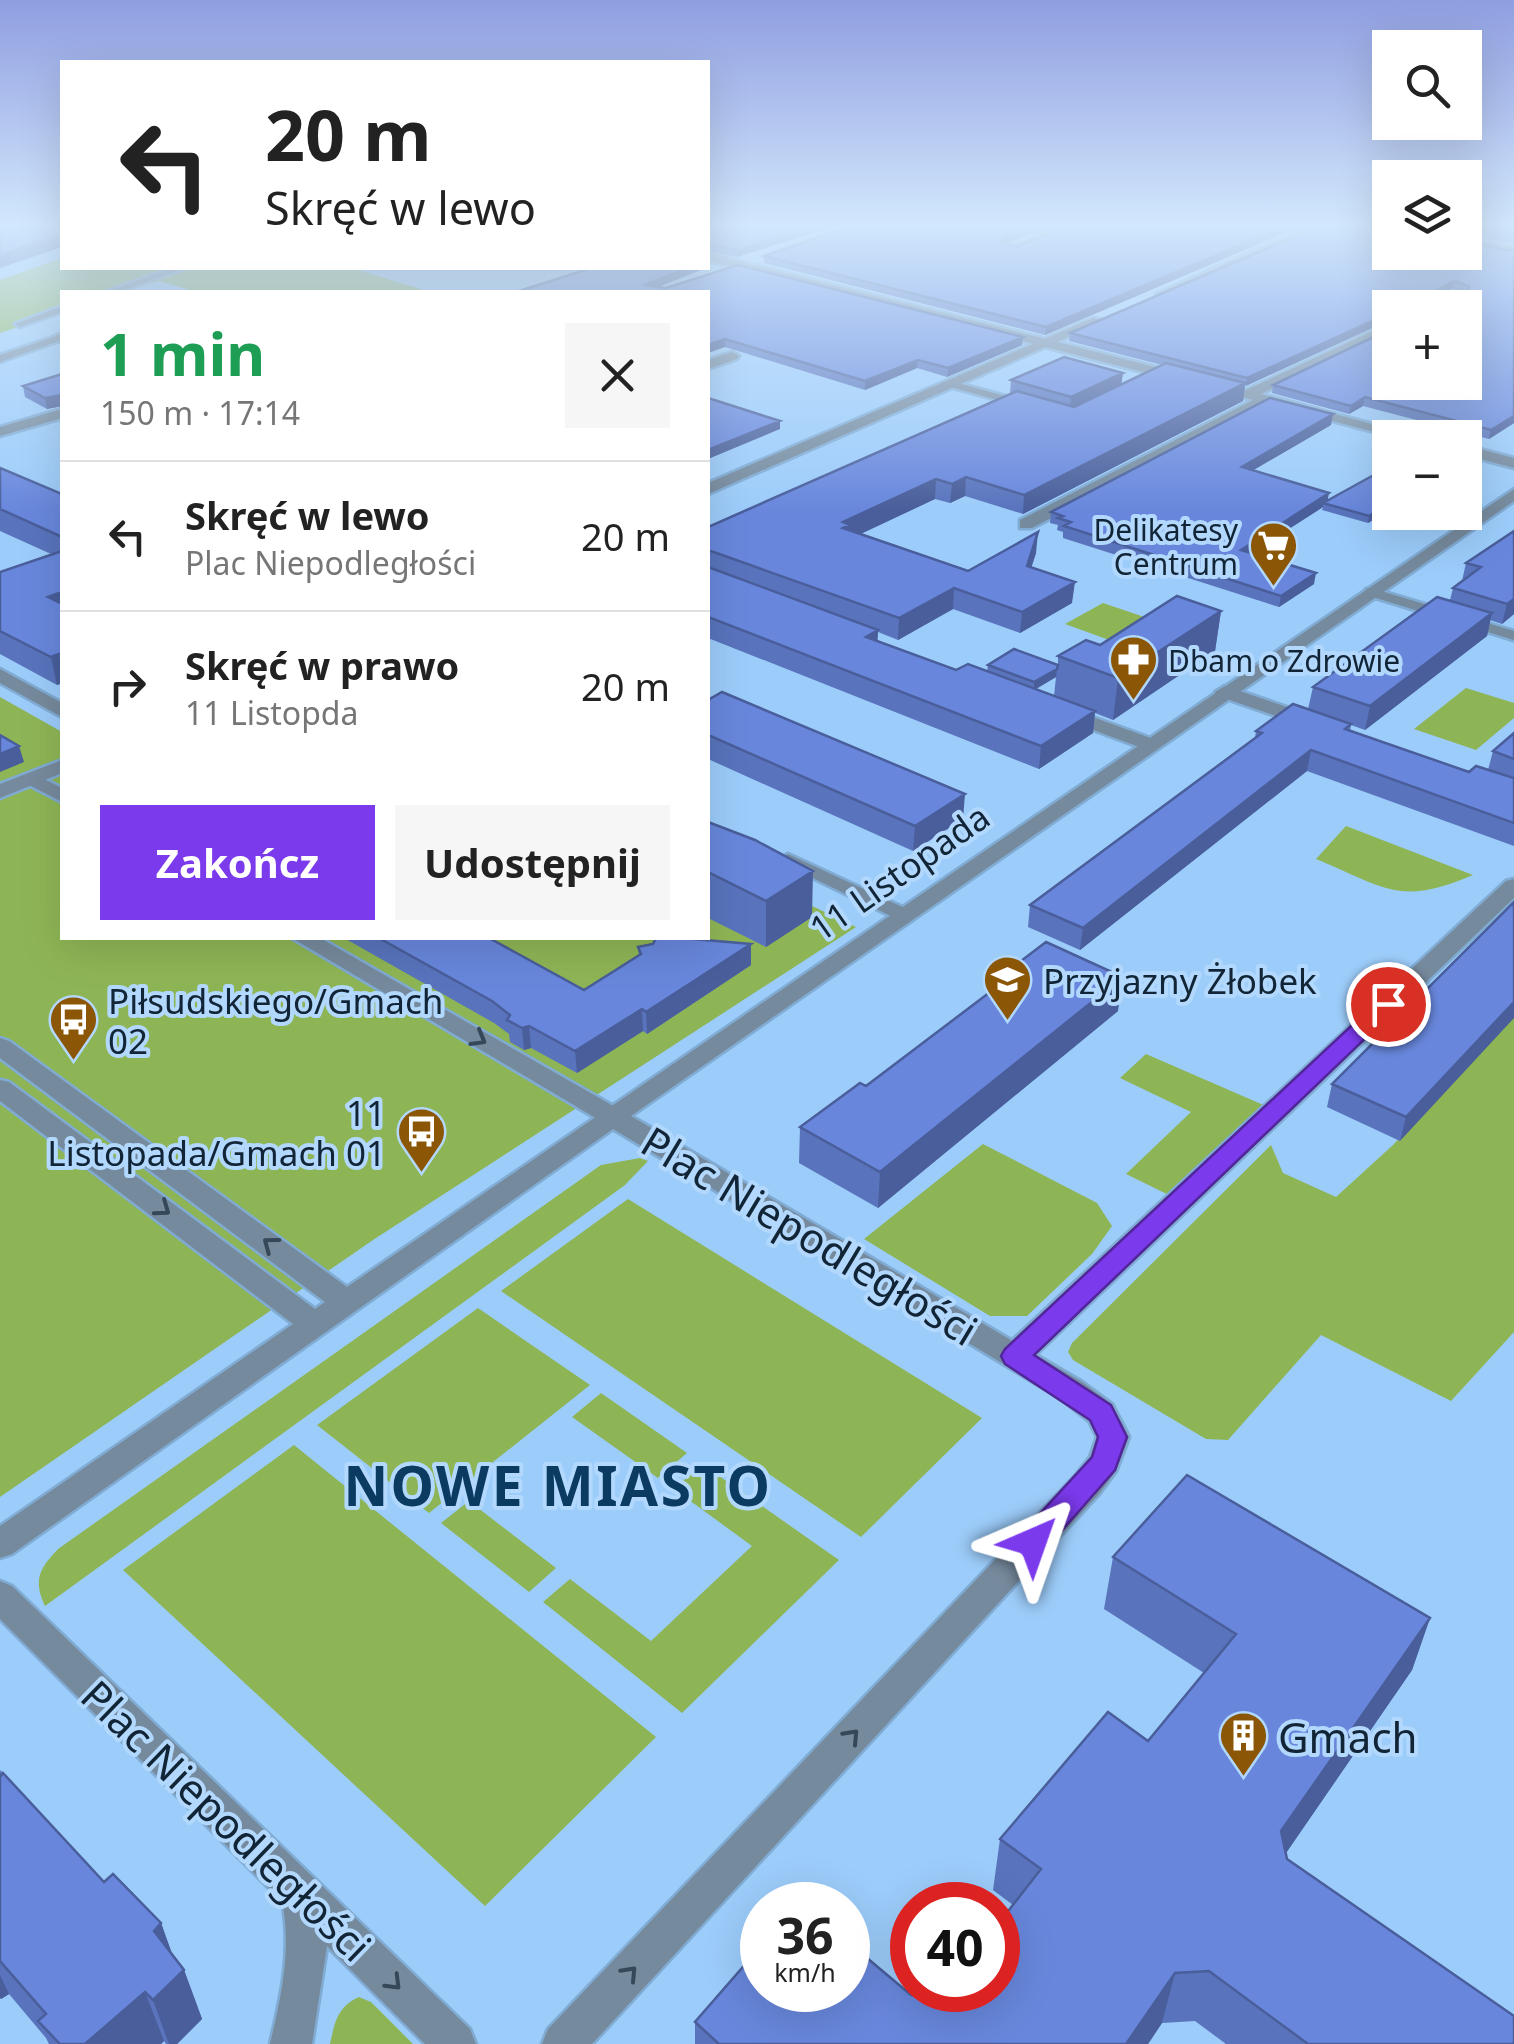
<!DOCTYPE html>
<html lang="pl">
<head>
<meta charset="utf-8">
<style>
  :root { --surface:#fff; --page:#f6f6f6; --text:#222; --muted:#767676; --line:#e0e0e0; --accent:#7c3aed }
  body { margin:0; font-family:"Noto Sans",sans-serif; background:var(--page); color:var(--text); height:100vh; display:flex; flex-direction:column; font-size:38px; white-space:nowrap }
  * { box-sizing:border-box; margin:0 }
  p { font-size:32px; color:var(--muted) }
  .icon { flex:none; width:55px; height:55px; fill:none; stroke:currentColor; stroke-width:2; stroke-linecap:round; stroke-linejoin:round }
  .map { position:relative; flex:1; overflow:hidden }
  .panel { position:absolute; left:60px; top:290px; width:650px; height:650px; display:flex; flex-direction:column; background:var(--surface); border-radius:0px; box-shadow:0 10px 40px #0002 }
  .panel>* { flex:none }
  .top-card { position:absolute; left:60px; top:60px; width:650px; height:210px; border-radius:0px; box-shadow:0 10px 40px #0002; background:#fff; color:var(--text); overflow:hidden }
  .buttons { position:absolute; left:1372px; top:30px; display:grid; gap:20px }
  .buttons a { display:grid; place-items:center; width:110px; height:110px; border-radius:0px; background:var(--surface); box-shadow:0 10px 40px #0002; font-size:50px }
  .speed { position:absolute; left:740px; top:1882px; display:flex; gap:20px; font-size:50px; font-weight:700; text-align:center }
  .speed>* { display:grid; place-content:center; width:130px; height:130px; border-radius:50%; background:var(--surface); box-shadow:0 10px 40px #0002; line-height:1 }
  .speed small { font-size:25px; font-weight:400 }
  .speed .limit { border:15px solid #d22; background:#fff; color:#111 }
  .pin { position:absolute; display:grid; place-items:center; width:85px; height:85px; color:#fff; margin:-42px; border:5px solid #fff; border-radius:50%; box-shadow:0 2px 10px #0007 }
  .me { position:absolute; width:110px; margin:-55px; rotate:43deg; stroke-linejoin:round; filter:drop-shadow(0 0 8px #0008) }
  .turn { display:flex; align-items:center; gap:35px; height:210px; padding:0 40px; font-size:45px }
  .turn .icon { width:130px; height:130px; stroke-width:2.5 }
  .turn b { display:block; font-size:70px; line-height:85px }
  .round { display:grid; place-items:center; flex:none; width:105px; height:105px; border-radius:0px; background:var(--page) }
  .overview { display:flex; align-items:center; justify-content:space-between; height:170px; padding:0 40px }
  h1 { font-size:60px; font-weight:700; line-height:75px; color:#1e9e55 }
  .cta { display:flex; gap:20px; margin-top:auto; padding:20px 40px }
  .cta a { flex:1; height:115px; border-radius:0px; background:var(--accent); color:#fff; font-size:40px; font-weight:700; line-height:115px; text-align:center }
  .cta a+a { background:var(--page); color:var(--text) }
  ul { padding:0; list-style:none }
  li { display:flex; align-items:center; gap:30px; height:150px; padding:0 40px; border-top:2px solid var(--line) }
  li div { flex:1 }
  li b { display:block; font-size:38px }
  li em { font-style:normal }
  .map>svg:first-child { display:block }
  .green { fill:#8eb555 }
  .lines { fill:none; stroke-linecap:round; stroke-linejoin:round }
  .service-casing { stroke:#80abd3; stroke-width:5 }
  .minor-casing { stroke:#80abd3; stroke-width:5 }
  .tertiary-casing { stroke:#80abd3; stroke-width:5 }
  .service { fill:#768a9d; fill-rule:evenodd }
  .minor { fill:#768a9d; fill-rule:evenodd }
  .tertiary { fill:#768a9d; fill-rule:evenodd }
  .wall { fill:#5974bd; fill-rule:evenodd }
  .shaded-wall { fill:#495e9a }
  .building { fill:#6887dc; stroke:#495e9a; stroke-width:2.5; fill-rule:evenodd }
  .oneway { stroke:#35485a }
  .route { fill:#7c3aed; stroke:#51269a; stroke-width:2.5 }
  .labels { text-anchor:middle; dominant-baseline:central; stroke-width:8; stroke-linejoin:round; paint-order:stroke }
  .far-poi-label { font-size:30px; fill:#122536; stroke:#b2d8fe; text-anchor:end }
  .street-label { font-size:35px; fill:#122536; stroke:#b2d8fe }
  .poi-label { font-size:35px; fill:#122536; stroke:#b2d8fe; text-anchor:start }
  .near-street-label { font-size:42px; fill:#122536; stroke:#b2d8fe }
  .near-poi-label { font-size:42px; fill:#122536; stroke:#b2d8fe; text-anchor:start }
  .near-district-label { font-size:55px; font-weight:bold; letter-spacing:2.5px; fill:#0b3b61; stroke:#b2d8fe }
</style>
</head>
<body>
<div class="map">
<svg width="1514" height="2044" viewBox="0 0 1514 2044">
  <rect width="100%" height="100%" fill="#9cccfa"/>
  <!-- green -->
  <path class="green" d="M62,258v10h290l78,24h-233l-38,-11 -36,11h-61v21l-62,20v-53z
    M1103,603l68,23 -37,23 -69,-25z
    M1466,688l48,15v15l-38,32 -62,-21z
    M0,697l62,35v206h646v-82l148,71 -483,313 -373,257z
    M1346,826l127,49c-74,32 -89,12 -157,-16z
    M1514,1014v318l-63,69 -130,-66 -93,105 -22,-1 -133,-79 -5,-8 4,-9 199,-198 12,28 53,24 57,-52z
    M1146,1054l129,56 -96,90 -53,-26 65,-62 -71,-34z
    M983,1144l114,59 15,23 -20,28 -65,62h-37l-126,-77z
    M640,1158l8,3 -23,24 -580,421c-12,-26 -6,-37 13,-57l543,-384z
    M628,1199l354,219 -121,119 -360,-246z
    M478,1308l112,77 -161,128 -112,-88z
    M601,1393l86,60 -29,25 -86,-61z
    M294,1445l362,292 -171,169 -362,-336z
    M702,1464l137,96 -157,153 -139,-111 27,-23 81,62 101,-95 -78,-57z
    M469,1501l87,67 -27,24 -88,-69z
    M359,1997l12,5 42,42h-83c5,-22 7,-37 29,-47z"/>
  <g class="lines">
    <defs>
      <path id="service" d="M173,268h13l-68,24h-13z
        M62,306v6l-42,15 -5,-3z
        M62,334v6l-62,22v-7z
        M951,381l79,22 2,2 -6,3 -79,-22v-4z
        M1371,588l143,43v9l-148,-45v-6z
        M788,854l123,57 2,4 -9,6 -7,-2 -115,-56 -3,-4z"/>
      <path id="minor" d="M1063,225h16l-64,26 -10,-3z
        M1465,238l49,9v8l-49,-9z
        M708,253l538,137 144,-67v9l-129,62 163,44h-27l-129,-34 -236,124h-12v-8l233,-120 -545,-139z
        M1454,292l10,3 -22,13h-17z
        M62,334v8l-6,-1v-6z
        M732,352l7,4 -2,3 -29,10v-9z
        M62,409v9l-62,18v-9z
        M1465,445l49,13v10l-49,-13z
        M0,669l62,34v14l-62,-34z
        M1225,686l97,33 3,4 -3,4h-14l-90,-31 -3,-4z
        M1065,707l91,33 3,4 -10,6 -7,-2 -84,-31 -3,-4z
        M32,773l30,15v14l-37,-19 -3,-4 3,-4z
        M1514,879v19l-488,466 -11,3 -11,-3 -4,-8 4,-8 502,-467z
        M292,938h28l302,173 4,6 -13,9 -9,-3z"/>
      <path id="tertiary" d="M1312,225h15l-161,72 -10,-3z
        M1093,318l12,3 -397,173v-11z
        M1514,489v12l-883,615 451,266 30,22 17,33 -13,34 -17,23 -507,550h-50l6,-15 527,-553 15,-19 7,-20 -8,-16 -29,-23 -447,-269 -601,425 -12,4v-32l293,-202 -293,-223v-21l9,2 306,227 10,-7 -325,-244v-20l9,3 338,246z
        M62,760v13l-62,25v-14z
        M0,1581l12,5 458,443 6,15h-51l-98,-98 -15,98h-42c11,-47 22,-94 12,-143l-282,-282z"/>
    </defs>
    <!-- service casing -->
    <use href="#service" class="service-casing"/>
    <!-- minor casing -->
    <use href="#minor" class="minor-casing"/>
    <!-- tertiary casing -->
    <use href="#tertiary" class="tertiary-casing"/>
    <!-- service -->
    <use href="#service" class="service"/>
    <!-- minor -->
    <use href="#minor" class="minor"/>
    <!-- tertiary -->
    <use href="#tertiary" class="tertiary"/>
  </g>
  <!-- wall -->
  <path class="wall" d="M708,225h128l-99,32 -29,-6z
    M853,225h200l-47,19 11,3 56,-22h230l-258,110 -281,-72v-7z
    M1465,225h49v18l-49,-7z
    M1466,242l48,181 -25,16 -126,-33 -14,8 -77,-21 1,-8 192,-3 -75,-74 -145,78 -2,15 -220,113 -58,-18 -15,7 -15,-4 -75,35 108,37 68,-18 -5,15 41,35 -52,30 -67,-24 -55,31 -20,-8 -1,9 79,29 31,1 1,-6h70v-9l163,-45 -6,40 -102,69 -18,-7 -2,20 -54,36 -331,-131v-111l302,-134 1,-13 110,4 41,-19 -93,-24 1,-8zM1452,289l13,3 -19,12 -19,-1zM1056,677l-2,19 -18,-7z
    M591,268h115l-48,19 364,58 -75,32 -30,-9 -52,22 -140,-43 -209,-55z
    M62,374v32l-15,3 -22,-12 -2,-11z
    M1331,425l-78,45 75,31 62,-35v44l-22,13 -46,-13 1,-3 -71,46 62,31 -35,23 -216,-69v-6l-6,-2 1,-5 -8,-2 1,-11z
    M0,468l62,26v189l-5,2 -57,-31v-82l51,-18 -51,-23z
    M1514,531v83l-12,10 -12,-4 -3,16 -122,94 -14,-5 -1,6 119,41 19,-2 5,-19 21,-18v113l-207,-75 -227,179 -52,-23 2,-22 225,-167 1,-7 52,-22 5,-22 137,-87 3,-12 9,-7 4,-18z
    M708,700l255,119 -50,32 -205,-92z
    M708,822l104,95 -46,30 -58,-29z
    M1514,902l-114,239 -73,-34 5,-23z
    M344,938h145l95,52 55,-35 -1,-8 113,-3v21l-104,69 -4,-3 -66,42 -46,-25 -7,2 -14,-8 -1,-8 -15,-11z
    M996,980l122,31 -240,197 -79,-45 1,-36 66,-41 129,-98z
    M1113,1557l317,61 -18,52 -126,183 1,6 227,185h-288l-31,-23 -33,2 -14,21h-453v-22l216,-27 31,1 71,-91 -20,-15 7,-51 148,-98 56,-68 -100,-64z
    M0,1770l104,112 57,41 11,31 12,16 18,49 -25,25h-11l-2,-3 -3,3h-112l-3,-6 -37,-44 -8,5 -1,-1z"/>
  <!-- shaded-wall -->
  <path class="shaded-wall" d="M814,225h22l-99,32v-7z
    M1036,225h17l-49,20 -2,-3 2,-5z
    M1287,225h16l-258,110 1,-8z
    M62,234v13l-62,21v-13z
    M688,268h18l-61,24 -1,-7z
    M1454,281l-2,8 -29,16 2,-8z
    M1390,313v7l-144,66 1,-8z
    M1023,337l-1,8 -75,32 1,-9z
    M725,339v8l-17,6v-8z
    M918,360l-1,8 -52,22v-9z
    M1123,373l-2,13 -51,24 1,-13z
    M1245,383l-2,18 -220,113 1,-19z
    M62,395v11l-15,3 -2,-11z
    M1365,397l-2,9 -14,8 2,-8z
    M1333,414l-2,11 -91,53 2,-11z
    M1514,416v7l-25,16 2,-9z
    M780,421v8l-72,30v-9z
    M966,477l-1,19 -15,7 2,-19z
    M936,479l-1,20 -85,40v6l-7,-23z
    M1329,493l-2,11 -4,-1v4l-84,54 2,-11z
    M1390,503v7l-22,13 1,-7z
    M1038,532l-2,21 -11,34 2,-21z
    M1316,573l-2,11 -35,23 2,-11z
    M1075,582l-3,21 -52,30 2,-21z
    M954,588l-1,21 -55,31 1,-22z
    M62,592v29l-14,-24z
    M1514,599v15l-12,10 5,-20z
    M1221,611l-6,40 -102,69 5,-42z
    M1492,613l-5,23 -122,94 5,-24z
    M878,630l-1,22 -11,-15z
    M59,654l3,16v13l-5,2 -6,-28z
    M1057,669l-1,8 -22,13v-8z
    M1095,711l-2,22 -54,36 2,-23z
    M19,746l5,16 -24,10v-18z
    M1311,750l-4,21 -227,179 3,-22z
    M965,794l-2,25 -50,32 2,-25z
    M813,871l-1,46 -46,30v-46z
    M751,944v21l-104,69 -1,-22z
    M1123,977l-5,34 -240,197 2,-36z
    M1514,1002v16l-114,123 6,-24z
    M642,1009l1,22 -66,42 -2,-22z
    M529,1026l2,22 -7,2 -2,-22z
    M1430,1618l-18,52 -146,212 15,-51z
    M161,1923l18,50 -25,-42z
    M184,1970l18,49 -25,25h-8l-16,-44z
    M1175,1973l-13,50 -14,21h-22z
    M0,1975l9,19 -8,5 -1,-2z
    M145,1992l19,49 -3,3h-76z"/>
  <!-- building -->
  <path class="building" d="M15,225h47v9l-62,21v-29l6,3z
    M708,225h106l-77,25 -29,-6z
    M853,225h183l-32,12 -2,5 15,5 56,-22h214l-241,102 -282,-71z
    M1322,225h68v27h75v-16l1,6 48,9v165l-23,14 -126,-33 -14,9 -78,-21 117,-56v53h75v-74h-75v5l-143,65 -177,-45zM1454,281l15,5 -1,5 -22,13 -22,-1 1,-6z
    M1465,225h49v11l-49,-8z
    M738,265l285,72 -75,31 -30,-8 -53,21 -140,-42 -17,6v-53h-192l75,-24h97l-44,17 22,3z
    M1064,357l59,16 -52,24 -60,-17z
    M1166,363l79,20 -221,112 -58,-18 -14,7 -16,-5 -93,43 7,3 -7,3 125,43 70,-39 -11,34 48,16 -53,30 -68,-24 -55,30 -191,-68v-23l309,-136 57,16z
    M62,374v26v-5l-17,3 -22,-12z
    M708,398l72,23 -72,29z
    M1270,398l63,16 -91,53 87,26 -88,57 75,23 -35,23 -217,-70 7,-4 -13,-4 5,-2 -12,-4z
    M1390,466v37l-21,13 -46,-13z
    M0,468l62,26v43l-62,-28z
    M1514,531v68l-7,5 -54,-16 28,-21 -15,-4z
    M62,551v41l-14,5 14,7v52l-3,-2 -8,3 -51,-26v-59z
    M708,567l170,63 -12,7 90,33 12,-6 127,47 -54,35 -333,-129z
    M1177,596l44,15 -103,67 -60,-22 28,-16 14,5z
    M1437,597l55,16 -122,93 -57,-19z
    M1014,649l44,16 -1,4 -23,13 -46,-17z
    M722,692l243,102 -50,32 -207,-91v-35z
    M1293,704l58,20 -6,5 124,43 7,-6 38,12v45l-203,-73 -228,178 -53,-23 232,-172 -6,-2z
    M1514,733v26l-21,-8z
    M0,735l19,11 -19,8z
    M708,822l47,18 58,31 -47,30 -58,-29z
    M1514,902v100l-108,115 -74,-33z
    M379,938h110l95,52 57,-36 -3,-7 15,-3 3,-6h26l69,6 -105,68 -4,-3 -67,42 -46,-25 -7,2 -15,-8 3,-5 -18,-14z
    M1046,942l77,35 -243,195 -80,-45 60,-44 6,3 136,-103 -6,-3z
    M1187,1475l243,143 -149,213 6,28 227,157v28h-206l-99,-73 -34,2 -49,71h-407l-24,-22 67,-77v45h86v-48l63,53 31,1 4,-6h52v-66l43,-55 -41,-30 108,-127 40,29 88,-107 -123,-77z
    M3,1773l101,109 9,-8 48,49 -7,8 30,39 -31,30 -8,-8 -60,52h-25l-22,-23 8,-7 -46,-53v-184z"/>
  <!-- one-way arrows -->
  <defs><path id="oneway-chevron" d="M-2-3.5L2.5 0L-2 3.5" fill="none" stroke-width="1.6" stroke-linecap="round" stroke-linejoin="round" transform="scale(2.5)"/></defs>
  <g class="oneway">
    <use href="#oneway-chevron" transform="translate(479 1039) rotate(30)"/>
    <use href="#oneway-chevron" transform="translate(163 1209) rotate(36)"/>
    <use href="#oneway-chevron" transform="translate(270 1244) rotate(-143)"/>
    <use href="#oneway-chevron" transform="translate(852 1736) rotate(-47)"/>
    <use href="#oneway-chevron" transform="translate(630 1973) rotate(-47)"/>
    <use href="#oneway-chevron" transform="translate(394 1983) rotate(45)"/>
  </g>
  <!-- sky -->
  <linearGradient id="sky" x2="0" y2="1"><stop stop-color="#8f9ee0"/><stop offset="0.44" stop-color="#d2e8fd"/><stop offset="1" stop-color="#d2e8fd" stop-opacity="0"/></linearGradient>
  <rect width="1514" height="511" fill="url(#sky)"/>
  <!-- route -->
  <path class="route" d="M1388,997l8,2 3,5 -3,5 -362,346 77,50 16,32 -12,33 -71,81 -11,4 -11,-4 -4,-9 4,-9 70,-76 6,-20 -8,-17 -85,-56 -4,-8 4,-7 375,-350z"/>
  <!-- icons -->
  <defs>
    <symbol id="supermarket-pin" viewBox="-11 -11 22 30"><path d="M0 17L-7.5 6A9.5 9.5 0 1 1 7.5 6Z" fill="#8c5607" stroke="#b2d8fe"/><path d="M-6-5.5h2.5l.6 2H6L4.5 2H-2.5L-4.4-4H-6ZM-1.5 3.2a1.3 1.3 0 1 0 .1 0ZM3 3.2a1.3 1.3 0 1 0 .1 0Z" fill="#fff"/></symbol>
    <symbol id="pharmacy-pin" viewBox="-11 -11 22 30"><path d="M0 17L-7.5 6A9.5 9.5 0 1 1 7.5 6Z" fill="#8c5607" stroke="#b2d8fe"/><path d="M-2-6h4v4h4v4h-4v4h-4v-4h-4v-4h4Z" fill="#fff"/></symbol>
    <symbol id="school-pin" viewBox="-11 -11 22 30"><path d="M0 17L-7.5 6A9.5 9.5 0 1 1 7.5 6Z" fill="#8c5607" stroke="#b2d8fe"/><path d="M0-5L7-2L0 1L-7-2ZM-4 1L0 2.5L4 1V4Q0 6-4 4Z" fill="#fff"/></symbol>
    <symbol id="bus-pin" viewBox="-11 -11 22 30"><path d="M0 17L-7.5 6A9.5 9.5 0 1 1 7.5 6Z" fill="#8c5607" stroke="#b2d8fe"/><path d="M-5-6H5V4H4V6H2V4H-2V6H-4V4H-5ZM-3.5-4V0h7V-4ZM-3.5 1.2v1.5H-2V1.2ZM2 1.2v1.5H3.5V1.2Z" fill="#fff"/></symbol>
    <symbol id="building-pin" viewBox="-11 -11 22 30"><path d="M0 17L-7.5 6A9.5 9.5 0 1 1 7.5 6Z" fill="#8c5607" stroke="#b2d8fe"/><path d="M-4-6H4V6H1V3H-1V6H-4ZM-2.5-4.3h1.7v1.8h-1.7ZM.8-4.3h1.7v1.8H.8ZM-2.5-1h1.7V.8h-1.7ZM.8-1h1.7V.8H.8Z" fill="#fff"/></symbol>
  </defs>
  <g fill-rule="evenodd">
    <use href="#supermarket-pin" x="1246" y="518" width="55" height="75"/>
    <use href="#pharmacy-pin" x="1106" y="632" width="55" height="75"/>
    <use href="#school-pin" x="980" y="952" width="55" height="75"/>
    <use href="#bus-pin" x="46" y="992" width="55" height="75"/>
    <use href="#bus-pin" x="394" y="1104" width="55" height="75"/>
    <use href="#building-pin" x="1216" y="1708" width="55" height="75"/>
  </g>
  <g class="labels">
    <!-- far-poi labels -->
    <g class="far-poi-label">
      <text x="1238" y="529">Delikatesy<tspan x="1238" dy="34">Centrum</tspan></text>
      <text x="1168" y="660" text-anchor="start">Dbam o Zdrowie</text>
    </g>
    <!-- street labels -->
    <g class="street-label">
      <text transform="translate(899 872) rotate(-35)">11 Listopada</text>
    </g>
    <!-- poi labels -->
    <g class="poi-label">
      <text x="1043" y="980">Przyjazny Żłobek</text>
      <text x="108" y="1000">Piłsudskiego/Gmach<tspan x="108" dy="40">02</tspan></text>
      <text x="386" y="1112" text-anchor="end">11<tspan x="386" dy="40">Listopada/Gmach 01</tspan></text>
    </g>
    <!-- near-street labels -->
    <g class="near-street-label">
      <text transform="translate(810 1235) rotate(31)">Plac Niepodległości</text>
      <text transform="translate(227 1820) rotate(44)">Plac Niepodległości</text>
    </g>
    <!-- near-poi labels -->
    <g class="near-poi-label">
      <text x="1278" y="1736">Gmach</text>
    </g>
    <!-- near-district labels -->
    <g class="near-district-label">
      <text x="558" y="1484">NOWE MIASTO</text>
    </g>
  </g>
</svg>
<div class="buttons">
<a><svg class="icon" aria-label="search" viewBox="0 0 24 24"><circle cx="10" cy="10" r="6"/><path d="M15 15l6 6"/></svg></a>
<a><svg class="icon" aria-label="layers" viewBox="0 0 24 24"><path d="M12 4l9 5-9 5-9-5zM3 14l9 5 9-5"/></svg></a>
<a>+</a>
<a>−</a>
</div>
<div class="speed"><div>36<small>km/h</small></div><div class="limit">40</div></div>
<div class="pin" style="left:1388px;top:1004px;background:#d93025"><svg class="icon" aria-label="arrive" viewBox="0 0 24 24"><path d="M6 21V4h12l-3 4 3 4H6"/></svg></div>
<svg class="me" style="left:1033px;top:1542px" viewBox="-20 -20 40 40"><path d="M0-17L14 15 0 8-14 15z" fill="#7c3aed" stroke="#fff" stroke-width="4"/></svg>
<div class="top-card">
<div class="turn"><svg class="icon" aria-label="left" viewBox="0 0 24 24"><path d="M17 20v-9H6M10 6l-5 5 5 5"/></svg><div><b>20 m</b>Skręć w lewo</div></div>
</div>
<section class="panel">
<div class="overview"><div><h1>1 min</h1><p>150 m · 17:14</p></div><a class="round"><svg class="icon" aria-label="close" viewBox="0 0 24 24"><path d="M6 6l12 12M18 6L6 18"/></svg></a></div>
<ul>
<li><svg class="icon" aria-label="left" viewBox="0 0 24 24"><path d="M17 20v-9H6M10 6l-5 5 5 5"/></svg><div><b>Skręć w lewo</b><p>Plac Niepodległości</p></div><em>20 m</em></li>
<li><svg class="icon" aria-label="right" viewBox="0 0 24 24"><path d="M7 20v-9h11M14 6l5 5-5 5"/></svg><div><b>Skręć w prawo</b><p>11 Listopda</p></div><em>20 m</em></li>
</ul>
<div class="cta"><a>Zakończ</a><a>Udostępnij</a></div>
</section>
</div>
</body>
</html>
